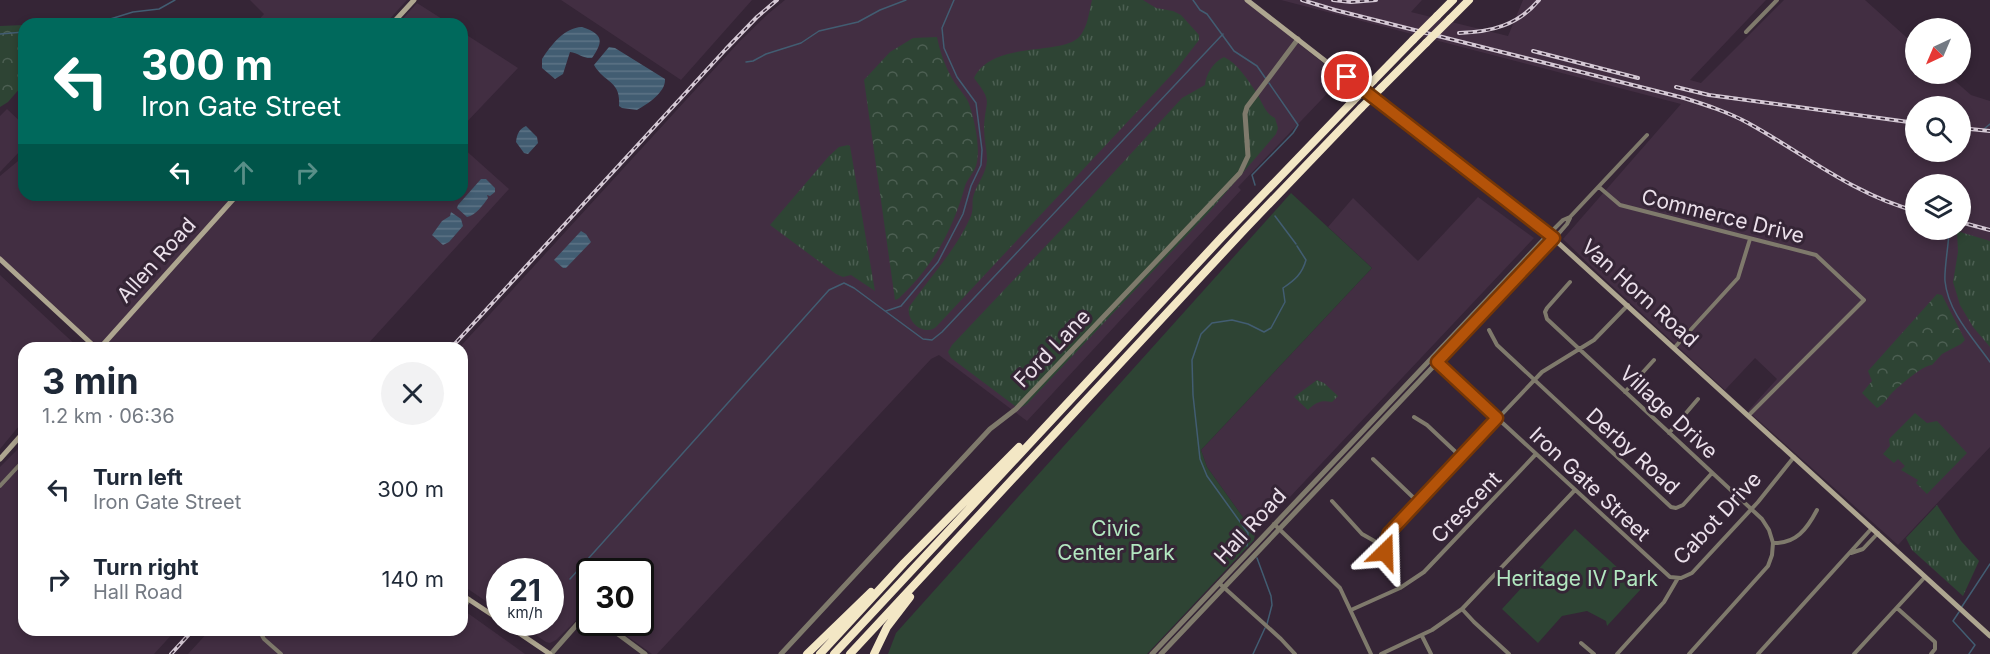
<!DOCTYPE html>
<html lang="en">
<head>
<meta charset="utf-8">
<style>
  :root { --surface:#fff; --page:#f2f2f3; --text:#1f2937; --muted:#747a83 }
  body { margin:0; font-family:Inter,sans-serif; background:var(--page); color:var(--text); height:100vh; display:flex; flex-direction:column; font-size:22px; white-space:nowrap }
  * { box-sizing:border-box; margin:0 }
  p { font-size:20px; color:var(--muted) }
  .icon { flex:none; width:33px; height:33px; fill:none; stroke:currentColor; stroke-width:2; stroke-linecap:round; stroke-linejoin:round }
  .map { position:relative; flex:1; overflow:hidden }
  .side { position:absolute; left:18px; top:342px; width:450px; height:294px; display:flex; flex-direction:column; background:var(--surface); border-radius:18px; box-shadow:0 3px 9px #0003 }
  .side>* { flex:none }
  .top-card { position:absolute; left:18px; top:18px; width:450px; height:183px; border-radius:18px; box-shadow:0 3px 9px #0003; background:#00695c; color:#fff; overflow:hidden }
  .needle { width:39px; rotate:224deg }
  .tools { position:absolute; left:1905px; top:18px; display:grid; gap:12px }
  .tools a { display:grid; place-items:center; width:66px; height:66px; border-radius:50%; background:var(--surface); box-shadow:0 3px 9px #0003; font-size:30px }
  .speed { position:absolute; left:486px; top:558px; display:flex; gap:12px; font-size:30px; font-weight:700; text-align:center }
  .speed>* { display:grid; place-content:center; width:78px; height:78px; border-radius:50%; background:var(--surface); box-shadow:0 3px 9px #0003; line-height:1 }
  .speed small { font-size:15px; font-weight:400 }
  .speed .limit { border:3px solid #111; border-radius:9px; background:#fff; color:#111 }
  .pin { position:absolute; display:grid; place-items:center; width:51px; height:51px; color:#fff; margin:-26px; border:3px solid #fff; border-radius:50%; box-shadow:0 2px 6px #0007 }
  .me { position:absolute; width:66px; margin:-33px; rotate:22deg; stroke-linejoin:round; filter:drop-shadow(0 0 4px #0008) }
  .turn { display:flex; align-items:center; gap:21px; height:126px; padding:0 24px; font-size:27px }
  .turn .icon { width:78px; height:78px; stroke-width:2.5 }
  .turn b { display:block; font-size:42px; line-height:51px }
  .lanes { display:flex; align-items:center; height:57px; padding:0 24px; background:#0003; justify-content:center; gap:30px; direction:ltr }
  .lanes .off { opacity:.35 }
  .round { display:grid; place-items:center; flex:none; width:63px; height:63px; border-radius:32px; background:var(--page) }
  .overview { display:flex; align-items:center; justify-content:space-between; height:102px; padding:0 24px }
  h1 { font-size:36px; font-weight:700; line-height:45px }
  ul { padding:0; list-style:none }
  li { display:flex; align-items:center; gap:18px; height:90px; padding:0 24px }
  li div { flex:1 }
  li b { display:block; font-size:22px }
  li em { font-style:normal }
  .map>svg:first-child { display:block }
  .built { fill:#422e42; fill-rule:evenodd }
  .grass { fill:url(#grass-tufts) }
  .forest { fill:url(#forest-crowns) }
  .green { fill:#2e4434 }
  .water { fill:url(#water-rules) }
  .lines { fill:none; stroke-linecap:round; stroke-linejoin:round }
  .stream { stroke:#425d72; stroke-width:1.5 }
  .minor { stroke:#7f7a6c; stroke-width:4 }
  .tertiary { stroke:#7f7a6c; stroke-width:5 }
  .secondary { stroke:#aea690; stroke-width:5 }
  .motorway { stroke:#f3e7c5; stroke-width:8 }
  .rail-casing { stroke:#d5c9d5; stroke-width:4 }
  .rail { stroke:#352536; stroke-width:1.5; stroke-dasharray:4.5; stroke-linecap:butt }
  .motorway-bridge { stroke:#f3e7c5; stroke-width:8 }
  .route-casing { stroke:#753606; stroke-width:15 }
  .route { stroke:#b45309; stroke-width:10 }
  .labels { text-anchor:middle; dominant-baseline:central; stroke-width:6; stroke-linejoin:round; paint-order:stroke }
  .street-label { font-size:21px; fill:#ebe0eb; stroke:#352536 }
  .park-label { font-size:21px; fill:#b2e7c0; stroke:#352536 }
</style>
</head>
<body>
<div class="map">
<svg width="1990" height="654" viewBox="0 0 1990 654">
  <defs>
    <pattern id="grass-tufts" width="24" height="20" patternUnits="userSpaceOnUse" patternTransform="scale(1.5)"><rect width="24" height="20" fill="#2e4434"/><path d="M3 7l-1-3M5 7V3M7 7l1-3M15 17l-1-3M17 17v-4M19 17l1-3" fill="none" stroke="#4c5f52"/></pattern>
    <pattern id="forest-crowns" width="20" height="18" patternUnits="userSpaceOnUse" patternTransform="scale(1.5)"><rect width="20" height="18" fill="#2e4434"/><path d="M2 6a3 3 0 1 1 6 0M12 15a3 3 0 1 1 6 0" fill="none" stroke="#4c5f52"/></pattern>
    <pattern id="water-rules" width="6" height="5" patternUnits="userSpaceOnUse" patternTransform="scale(1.5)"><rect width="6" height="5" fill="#425d72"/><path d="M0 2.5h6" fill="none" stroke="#5d7486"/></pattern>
  </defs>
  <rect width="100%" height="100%" fill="#352536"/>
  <!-- built -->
  <path class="built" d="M250,0h157l-22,24h-130l9,-10z
    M561,0h191l-71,80z
    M785,0h459l98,78 -104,109 3,3 -214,231 -88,-66 -8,4 -274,295h-5l-43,-31 31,-1v-50h-50l-1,36 -33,32 -6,3 -4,-1 -28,-19 32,-1v-50h-50l-1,38 -37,-25v-237h-3l281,-307 29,-28z
    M1281,0h141l-11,12 97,24 15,-36h243l-76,80 11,3 83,-83h81l50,45 1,29h31l24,21 19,6v346l-92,98 -150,-134 29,-32 -22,-21 -30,32 -127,-117 -35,-34 118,-135zM1916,106h44v46h-44zM1916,184h44v46h-44z
    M417,3l33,21h-52z
    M462,32l56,36 -56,59z
    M7,109l17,16v22l-24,25v-56z
    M462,147l47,42 -143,157 1,2h-271l-96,-89v-83l24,-20v39h438z
    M1478,197l56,41 -279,296 -48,-67 -6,-17 171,-182 -44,-41 25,-29 65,63z
    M0,275l79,73h-55v72l-24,29z
    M24,443v187h152l-22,24h-154v-187z
    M462,609l63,45h-337l22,-24h252z"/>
  <!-- grass -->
  <path class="grass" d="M1092,0h51l13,8 17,3 8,4 18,20v5l-24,31 -239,256c-13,10 -30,-6 -27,-20 21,-30 47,-57 62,-91 3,-7 0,-15 3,-22 4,-12 12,-20 13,-34 0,-10 -3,-21 -3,-32 1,-29 10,-24 -10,-50 19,-39 88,-21 106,-42 8,-10 9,-24 12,-36z
    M1224,57c13,6 24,23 32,35 6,9 9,22 19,26l3,10 -2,6 -66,77 -183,193 -5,3 -7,-1 -64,-48 -3,-6 4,-7 107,-113 123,-134 23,-13c1,-11 8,-23 19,-28z
    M848,145l2,1 25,145 -24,-16 -8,2 -7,-3 -66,-49 59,-69 10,-9z
    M1957,231l33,10v106l-17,-20 -13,-22 -7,-23 5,-30z
    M1317,380l7,3 14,13 -6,6c-11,-2 -16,0 -24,8l-14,-13z
    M1915,413l12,10 10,-2 30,32 -40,41 -11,-11 2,-3 -17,-10 4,-4 -7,-7 -4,4 -11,-9 7,-8 -1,-7z
    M1937,505l24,36 18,20 -16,35 -51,-46 -6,-12z"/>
  <!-- forest -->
  <path class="forest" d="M24,25v62h-3l-13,15 -8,5v-81z
    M937,37c3,15 8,29 16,43 5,9 15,17 17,27 5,16 11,42 6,59 -2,7 -9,13 -11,20 -12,44 -33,82 -67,113l-3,1 -31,-220 26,-28 23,-14z
    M1937,294l5,1 23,45 -4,4 -19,10 -10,11c-10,1 -29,18 -37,25 -7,6 -10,14 -18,18l-15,-15 10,-12 -4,-10z"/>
  <!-- green -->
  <path class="green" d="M1291,193l81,75 -171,182 6,17 48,67 -1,6 -107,114h-259l8,-21z
    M1575,529l66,60 -34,37 -1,-5 -19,-10 -25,5 -24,27 -36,-34z"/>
  <!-- water -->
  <path class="water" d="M582,27c21,7 22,14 10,31 -8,1 -14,-5 -22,-6l-7,22 -8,5 -13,-11v-9c10,-15 22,-31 40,-32z
    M609,47l6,1 50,31c1,13 -17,25 -28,31l-15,-2 -3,-2c2,-26 -14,-22 -25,-41z
    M526,126l11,11 1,6 -10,11 -4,-1 -8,-11c1,-8 3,-13 10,-16z
    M481,179h5l9,9v4l-5,4 -3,-1 1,3c-5,7 -12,17 -21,19l-10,-9 1,-3z
    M451,212l10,7 2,7 -14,16 -6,3 -11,-10 10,-14 8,-5z
    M581,231l5,3 5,8 -25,26h-3l-9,-8z"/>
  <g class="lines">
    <!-- stream -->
    <path class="stream" d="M1193,0l7,10 7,4 27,37 23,15 9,13
      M94,24l39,-12 26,-3 16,-9
      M0,34l24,-2
      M746,62l7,-1 13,-7 35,-11 18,-12 39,-9 22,-12 26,-10
      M1984,129l6,-5
      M1255,185l-3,-10 41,-42 5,-8 -29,-42
      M1275,216l21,28
      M1949,230c0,14 -5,38 -4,51 3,31 28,57 45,81
      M886,311l15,-5 37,-44 25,-48 8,-28 10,-21 1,-15 -6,-47 -19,-26 -13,-29 -2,-20 12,-28
      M1247,546l1,-13 -41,-57 -7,-17 -7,-64 -1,-35 9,-26 11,-11 20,-3 16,4 16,8 7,-4 14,-26 -2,-14c12,-8 19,-14 23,-28l-9,-14
      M1257,558l14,38 1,9 -5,19
      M570,579l259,-289 15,-7 10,5 69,51 9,1 10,-8 281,-298
      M1961,608l29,-44
      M1959,612l-6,9 22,24 -6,9
      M1253,654l12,-26"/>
    <!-- minor -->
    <path class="minor" d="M1746,32l31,-32
      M1599,187l21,18 196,50 48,45 -115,115
      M1549,234l14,-14 7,-3 77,-82
      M1554,239l13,-15 3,-6
      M1570,282l-23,26 -2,4 2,7 215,200 7,11 4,13 -1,12 -4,11 -79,88
      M1489,330l8,15 174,162 5,1 7,-3 29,-32
      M1675,347l63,-69 12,-39
      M1432,358l238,219 11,1 11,-5 66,-71 36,-45
      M1625,392l29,-32
      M1414,417l13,8 34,32
      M1669,433l29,-34
      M1373,459l45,43
      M0,486l24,-26
      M1332,501l30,33 23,13
      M1274,524l66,64 31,66
      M1773,543c23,1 34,-14 44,-33
      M1851,553l12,-4 15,-16
      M1219,583l62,56 14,15
      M1400,588c-8,-18 -21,-36 -11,-55l153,-161 52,-32 34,-35
      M1897,608l38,34v7l-4,5
      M1462,609l12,13 35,32
      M1351,610l49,-22 24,-16 112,-118
      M462,612l7,-13
      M259,630l5,9 17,15
      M1422,636l9,18
      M1581,643l13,11
      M1381,654l51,-24 30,-21 113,-119
      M1617,654l47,-52 14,-24
      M1758,654l114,-126
      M1854,654l71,-77"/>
    <!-- tertiary -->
    <path class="tertiary" d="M602,622l43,32
      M551,654l29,-33 10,-4
      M781,654l209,-225 26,-20 224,-236 8,-17 -3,-42 2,-7 51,-68
      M1152,654l397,-420
      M1161,654l393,-415"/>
    <!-- secondary -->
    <path class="secondary" d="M1247,0l307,239 436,397
      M392,24l22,-24
      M0,259l96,89
      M100,348l137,-153
      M0,459l24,-27
      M462,595l38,25
      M503,622l47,32"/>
    <!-- motorway -->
    <path class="motorway" d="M1437,16l16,-16
      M1450,19l19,-19
      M1373,81l40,-41
      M1381,88l45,-45
      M807,654l64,-62
      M820,654l84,-91 115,-116
      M834,654l388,-417 131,-136
      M850,654l395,-425 116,-121
      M874,654l13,-27 23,-30"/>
    <defs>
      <path id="rail" d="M1302,0l33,10 349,88c22,7 44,14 64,25 55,30 106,72 168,88
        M1333,0l18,2 25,-2
        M1459,33c33,-1 59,-8 80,-33
        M1533,51l105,27
        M1676,87l33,8 207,28
        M1960,128l30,3
        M1960,222l30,8
        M451,348l275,-299 31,-32 20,-17
        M171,654l22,-24"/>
    </defs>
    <!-- rail casing -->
    <use href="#rail" class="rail-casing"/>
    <!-- rail -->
    <use href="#rail" class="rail"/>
    <!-- motorway-bridge -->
    <path class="motorway-bridge" d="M1413,40l24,-24
      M1426,43l24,-24
      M1353,101l20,-20
      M1361,108l20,-20"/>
  </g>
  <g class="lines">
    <defs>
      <path id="route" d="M1347,77l207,161 -117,124 60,56 -108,115 -4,10v9"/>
    </defs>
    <!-- route casing -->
    <use href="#route" class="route-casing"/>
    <!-- route -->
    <use href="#route" class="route"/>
  </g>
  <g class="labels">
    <!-- street labels -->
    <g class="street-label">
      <text transform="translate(1723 216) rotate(14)">Commerce Drive</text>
      <text transform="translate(156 260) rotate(-48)">Allen Road</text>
      <text transform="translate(1640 293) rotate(42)">Van Horn Road</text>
      <text transform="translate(1052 348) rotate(-46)">Ford Lane</text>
      <text transform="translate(1669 412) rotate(43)">Village Drive</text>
      <text transform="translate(1633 451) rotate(42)">Derby Road</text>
      <text transform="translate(1590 484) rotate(43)">Iron Gate Street</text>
      <text transform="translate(1466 507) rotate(-46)">Crescent</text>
      <text transform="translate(1717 518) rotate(-47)">Cabot Drive</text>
      <text transform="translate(1250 526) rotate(-47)">Hall Road</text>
    </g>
    <!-- park labels -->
    <g class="park-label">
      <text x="1116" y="528">Civic<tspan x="1116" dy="24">Center Park</tspan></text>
      <text x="1577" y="578">Heritage IV Park</text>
    </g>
  </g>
</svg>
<div class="tools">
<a><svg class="needle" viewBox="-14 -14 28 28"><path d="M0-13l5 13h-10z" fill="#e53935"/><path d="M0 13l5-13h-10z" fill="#747a83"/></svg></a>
<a><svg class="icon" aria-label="search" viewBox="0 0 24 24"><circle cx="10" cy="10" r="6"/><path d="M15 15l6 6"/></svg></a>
<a><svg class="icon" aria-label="layers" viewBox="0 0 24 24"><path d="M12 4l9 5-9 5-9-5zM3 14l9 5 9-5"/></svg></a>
</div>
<div class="speed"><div>21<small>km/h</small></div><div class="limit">30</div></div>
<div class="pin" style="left:1347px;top:77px;background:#d93025"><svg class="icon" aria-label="arrive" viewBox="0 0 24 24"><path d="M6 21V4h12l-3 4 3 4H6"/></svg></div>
<svg class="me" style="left:1385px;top:552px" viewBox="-20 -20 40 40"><path d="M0-17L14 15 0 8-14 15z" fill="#b45309" stroke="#fff" stroke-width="4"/></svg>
<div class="top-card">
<div class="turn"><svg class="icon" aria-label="left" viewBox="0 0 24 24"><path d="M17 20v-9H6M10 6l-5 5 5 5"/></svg><div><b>300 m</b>Iron Gate Street</div></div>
<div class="lanes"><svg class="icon" aria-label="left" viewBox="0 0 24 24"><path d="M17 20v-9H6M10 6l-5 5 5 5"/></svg><svg class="icon off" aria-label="ahead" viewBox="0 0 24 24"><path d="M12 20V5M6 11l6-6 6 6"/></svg><svg class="icon off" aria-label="right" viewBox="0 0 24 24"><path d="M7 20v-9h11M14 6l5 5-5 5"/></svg></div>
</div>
<section class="side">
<div class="overview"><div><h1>3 min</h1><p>1.2 km · 06:36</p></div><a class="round"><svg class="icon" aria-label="close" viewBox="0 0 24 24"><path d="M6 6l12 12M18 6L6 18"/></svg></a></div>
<ul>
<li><svg class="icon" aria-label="left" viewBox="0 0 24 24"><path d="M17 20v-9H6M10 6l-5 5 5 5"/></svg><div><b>Turn left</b><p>Iron Gate Street</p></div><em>300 m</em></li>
<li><svg class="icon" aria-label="right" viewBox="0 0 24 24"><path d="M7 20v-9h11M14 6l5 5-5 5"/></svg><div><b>Turn right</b><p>Hall Road</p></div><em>140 m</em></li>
</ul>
</section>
</div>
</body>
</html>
